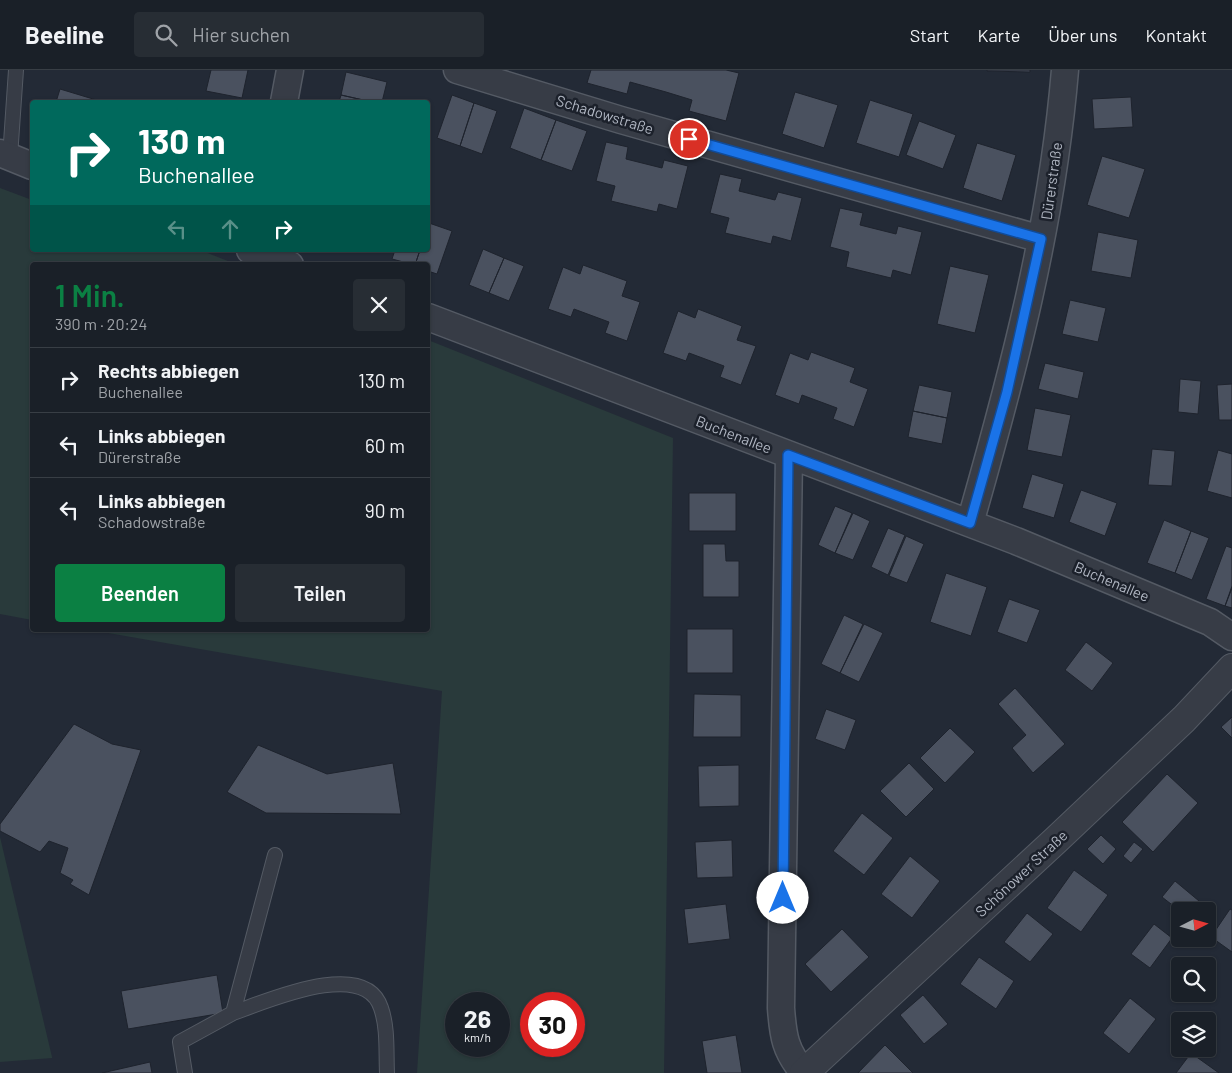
<!DOCTYPE html>
<html lang="de">
<head>
<meta charset="utf-8">
<style>
  :root { --surface:#1a2028; --page:#272d34; --text:#f1f3f6; --muted:#9fa3a8; --line:#383e45; --accent:#0b8043 }
  body { margin:0; font-family:Barlow,sans-serif; background:var(--page); color:var(--text); height:100vh; display:flex; flex-direction:column; font-size:19px; white-space:nowrap }
  * { box-sizing:border-box; margin:0 }
  p { font-size:16px; color:var(--muted) }
  .icon { flex:none; width:28px; height:28px; fill:none; stroke:currentColor; stroke-width:2; stroke-linecap:round; stroke-linejoin:round }
  .map { position:relative; flex:1; overflow:hidden }
  .side { position:absolute; left:30px; top:192px; width:400px; height:370px; display:flex; flex-direction:column; background:var(--surface); border-radius:5px; box-shadow:0 1px 4px #0004,0 0 0 1px var(--line) }
  .side>* { flex:none }
  .guide { position:absolute; left:30px; top:30px; width:400px; height:152px; border-radius:5px; box-shadow:0 1px 4px #0004,0 0 0 1px var(--line); background:#00695c; color:#fff; overflow:hidden }
  .needle { width:32px; rotate:84deg }
  .tools { position:absolute; left:1171px; top:832px; display:grid; gap:10px }
  .tools a { display:grid; place-items:center; width:45px; height:45px; border-radius:5px; background:var(--surface); box-shadow:0 1px 4px #0004,0 0 0 1px var(--line); font-size:25px }
  .speed { position:absolute; left:445px; top:922px; display:flex; gap:10px; font-size:25px; font-weight:700; text-align:center }
  .speed>* { display:grid; place-content:center; width:65px; height:65px; border-radius:50%; background:var(--surface); box-shadow:0 1px 4px #0004,0 0 0 1px var(--line); line-height:1 }
  .speed small { font-size:12px; font-weight:400 }
  .speed .limit { border:8px solid #d22; background:#fff; color:#111 }
  .pin { position:absolute; display:grid; place-items:center; width:42px; height:42px; color:#fff; margin:-21px; border:2px solid #fff; border-radius:50%; box-shadow:0 1px 5px #0007 }
  .me { position:absolute; width:55px; margin:-28px; rotate:0deg; stroke-linejoin:round; filter:drop-shadow(0 0 4px #0008) }
  .turn { display:flex; align-items:center; gap:18px; height:105px; padding:0 25px; font-size:22px }
  .turn .icon { width:65px; height:65px; stroke-width:2.5 }
  .turn b { display:block; font-size:35px; line-height:42px }
  .lanes { display:flex; align-items:center; height:48px; padding:0 25px; background:#0003; justify-content:center; gap:25px; direction:ltr }
  .lanes .off { opacity:.35 }
  .round { display:grid; place-items:center; flex:none; width:52px; height:52px; border-radius:5px; background:var(--page) }
  .headline { display:flex; align-items:center; justify-content:space-between; height:85px; padding:0 25px }
  h1 { font-size:30px; font-weight:600; line-height:38px; color:var(--accent) }
  .button { display:flex; gap:10px; margin-top:auto; padding:10px 25px }
  .button a { flex:1; height:58px; border-radius:5px; background:var(--accent); color:#fff; font-size:20px; font-weight:600; line-height:58px; text-align:center }
  .button a+a { background:var(--page); color:var(--text) }
  ul { padding:0; list-style:none }
  li { display:flex; align-items:center; gap:15px; height:65px; padding:0 25px; border-top:1px solid var(--line) }
  li div { flex:1 }
  li b { display:block; font-size:19px }
  li em { font-style:normal }
  header { display:flex; align-items:center; gap:30px; box-sizing:border-box; height:70px; padding:0 25px; background:var(--surface); border-bottom:1px solid var(--line) }
  header strong { font-size:24px }
  nav { display:flex; gap:28px; margin-inline-start:auto; font-size:18px }
  .search { width:350px; height:45px; background:var(--page); display:flex; align-items:center; gap:12px; box-sizing:border-box; padding:0 18px; border-radius:5px; color:var(--muted); font-size:19px }
  .map>svg:first-child { display:block }
  .green { fill:#293a3b; fill-rule:evenodd }
  .building { fill:#4a515f; stroke:#1e232d }
  .lines { fill:none; stroke-linecap:round; stroke-linejoin:round }
  .service-casing { stroke:#545a64; stroke-width:16 }
  .minor-casing { stroke:#545a64; stroke-width:29 }
  .tertiary-casing { stroke:#545a64; stroke-width:30 }
  .service { stroke:#373c46; stroke-width:14 }
  .minor { stroke:#373c46; stroke-width:26 }
  .tertiary { stroke:#373c46; stroke-width:28 }
  .route-casing { stroke:#114b97; stroke-width:12 }
  .route { stroke:#1a73e8; stroke-width:9 }
  .labels { text-anchor:middle; dominant-baseline:central; stroke-width:5; stroke-linejoin:round; paint-order:stroke }
  .street-label { font-size:15px; fill:#b1b7c3; stroke:#1c212b }
</style>
</head>
<body>
<header>
<strong>Beeline</strong>
<div class="search"><svg class="icon" aria-label="search" viewBox="0 0 24 24"><circle cx="10" cy="10" r="6"/><path d="M15 15l6 6"/></svg>Hier suchen</div>
<nav><a>Start</a><a>Karte</a><a>Über uns</a><a>Kontakt</a></nav>
</header>
<div class="map">
<svg width="1232" height="1003" viewBox="0 0 1232 1003">
  <rect width="100%" height="100%" fill="#232a36"/>
  <!-- green -->
  <path class="green" d="M0,118l32,12v50h168l38,15h-206v355l-32,-6z
    M428,270l245,98 -9,635h-247l25,-382 -351,-61h337zM456,934h43v42h-43zM531,934h43v42h-43z
    M0,767l52,220v1l-52,4z"/>
  <!-- building -->
  <path class="building" d="M211,0h37l-6,28 -36,-7z
    M591,0h135l13,3 -13,48 -37,-10 3,-11 -26,-8 -36,-10 -3,12 -40,-11z
    M987,0h43v2l-43,-1z
    M346,2l41,10 -5,20h-10l-31,-7z
    M60,19l43,13h-47z
    M795,22l43,13 -14,43 -42,-14z
    M341,25l31,7h-33z
    M452,25l22,8 -14,43 -23,-8z
    M1131,27l2,30 -39,2 -2,-30z
    M870,30l43,14 -14,43 -43,-14z
    M474,33l23,8 -15,43 -22,-8z
    M524,38l32,12 -15,40 -31,-12z
    M556,50l31,11 -15,40 -31,-11z
    M919,51l37,14 -13,34 -37,-14z
    M606,72l22,5 -2,12 36,9 2,-8 24,6 -11,43 -18,-5 -2,8 -46,-11 4,-15 -19,-5z
    M977,73l39,12 -14,46 -39,-13z
    M1102,86l43,13 -16,49 -42,-13z
    M720,104l22,5 -3,12 36,9 3,-8 24,6 -11,43 -18,-5 -2,8 -46,-11 4,-15 -19,-5z
    M840,138l23,5 -3,12 36,9 2,-8 24,6 -11,43 -18,-5 -2,8 -45,-11 3,-15 -19,-5z
    M429,153l23,8 -15,43 -9,-3v-6h-13l5,-15h8z
    M1098,162l40,8 -7,38 -40,-7z
    M483,179l21,9 -15,35 -20,-8z
    M395,180h25l-5,15 -23,-6z
    M504,188l20,8 -15,35 -20,-8z
    M583,195l44,16 -5,15 18,6 -13,39 -22,-8 4,-11 -35,-13 -3,8 -23,-8 15,-42 17,7z
    M950,196l39,9 -14,58 -38,-9z
    M1070,230l36,8 -8,34 -36,-8z
    M698,239l44,17 -5,14 19,6 -15,39 -21,-8 4,-11 -35,-13 -3,8 -23,-8 15,-42 17,7z
    M811,282l44,16 -5,14 18,7 -14,38 -21,-8 4,-11 -35,-13 -3,9 -24,-9 15,-42 18,7z
    M1045,293l39,9 -6,27 -40,-10z
    M1180,309l21,2 -3,33 -20,-2z
    M1232,314v36h-13l-2,-35z
    M919,315l33,7 -5,26 -34,-7z
    M1035,338l36,7 -9,42 -35,-7z
    M913,341l34,7 -5,26 -34,-7z
    M1152,379l23,2 -3,35 -24,-1z
    M1218,380l14,4v44l-25,-7z
    M1032,404l32,10 -10,34 -32,-10z
    M1081,420l36,13 -12,33 -36,-14z
    M689,423h47v38h-47z
    M835,436l17,7 -17,40 -17,-8z
    M853,443l17,8 -17,39 -18,-7z
    M1164,450l27,11 -16,42 -28,-10z
    M888,458l17,7 -17,40 -17,-8z
    M1191,461l18,7 -17,42 -17,-7z
    M906,466l18,8 -17,39 -18,-7z
    M703,474h22l1,17h13v36h-36z
    M1226,476l6,2v38l-7,20 -19,-7z
    M946,503l41,14 -16,49 -41,-14z
    M1232,518v20l-7,-2z
    M1009,529l31,11 -13,33 -30,-11z
    M844,545l19,9 -23,49 -19,-9z
    M864,554l19,9 -24,49 -19,-9z
    M687,559h46v44h-46z
    M1086,572l27,21 -21,28 -27,-21z
    M1015,618l50,56 -32,29 -21,-25 14,-13 -28,-31z
    M694,624l47,1v42h-48z
    M826,639l30,11 -11,30 -30,-11z
    M1232,647v21l-11,-11z
    M74,654l38,20 29,6 -52,145 -19,-11 3,-4 -13,-7 8,-25 -19,-7 -9,11 -40,-21v-7z
    M950,658l25,24 -30,31 -25,-25z
    M258,675l69,29 66,-11 8,51 -135,-1 -39,-21z
    M909,693l25,26 -28,28 -26,-26z
    M739,695v41l-40,1 -1,-41z
    M1167,704l31,29 -45,49 -31,-30z
    M862,743l31,25 -29,37 -31,-24z
    M1101,765l15,14 -13,15 -16,-15z
    M732,770l1,37 -36,1 -2,-36z
    M1134,772l9,7 -12,14 -8,-7z
    M910,786l30,25 -28,37 -31,-24z
    M1074,800l34,25 -27,37 -34,-24z
    M1175,811l24,20 -8,10h-11l-18,-14z
    M726,834l4,35 -42,5 -4,-35z
    M1230,839l2,1v42l-21,-15z
    M1027,843l26,21 -23,28 -26,-20z
    M1154,854l18,14 -22,30 -19,-14z
    M842,859l27,28 -38,35 -26,-28z
    M979,887l35,24 -18,28 -36,-25z
    M217,905l6,38 -95,16 -7,-38z
    M923,925l25,29 -24,20 -24,-29z
    M1130,928l26,21 -27,35 -26,-21z
    M736,965l6,38h-35l-5,-32z
    M885,975l28,28h-55z
    M1191,983l28,20h-43z
    M150,992l2,11h-50z"/>
  <g class="lines">
    <defs>
      <path id="service" d="M10,87l6,-87
        M233,943c32,-11 132,-56 148,-5 7,20 5,44 6,65
        M185,1003l-5,-31 53,-29 42,-158"/>
      <path id="minor" d="M457,0l164,50 420,119
        M284,32l6,-32
        M0,83l32,13
        M250,180l40,15
        M428,247l588,224 194,81 22,15
        M789,385l-8,553c2,28 4,43 23,65
        M970,453c43,-150 82,-297 95,-453"/>
      <path id="tertiary" d="M804,1003l252,-233 128,-121 48,-51"/>
    </defs>
    <!-- service casing -->
    <use href="#service" class="service-casing"/>
    <!-- minor casing -->
    <use href="#minor" class="minor-casing"/>
    <!-- tertiary casing -->
    <use href="#tertiary" class="tertiary-casing"/>
    <!-- service -->
    <use href="#service" class="service"/>
    <!-- minor -->
    <use href="#minor" class="minor"/>
    <!-- tertiary -->
    <use href="#tertiary" class="tertiary"/>
  </g>
  <g class="lines">
    <defs>
      <path id="route" d="M689,69l352,100 -34,153 -37,131 -182,-68 -5,443"/>
    </defs>
    <!-- route casing -->
    <use href="#route" class="route-casing"/>
    <!-- route -->
    <use href="#route" class="route"/>
  </g>
  <g class="labels">
    <!-- street labels -->
    <g class="street-label">
      <text transform="translate(605 44) rotate(17)">Schadowstraße</text>
      <text transform="translate(1051 111) rotate(-82)">Dürerstraße</text>
      <text transform="translate(734 364) rotate(21)">Buchenallee</text>
      <text transform="translate(1112 511) rotate(23)">Buchenallee</text>
      <text transform="translate(1021 803) rotate(-43)">Schönower Straße</text>
    </g>
  </g>
</svg>
<div class="tools">
<a><svg class="needle" viewBox="-14 -14 28 28"><path d="M0-13l5 13h-10z" fill="#e53935"/><path d="M0 13l5-13h-10z" fill="#9fa3a8"/></svg></a>
<a><svg class="icon" aria-label="search" viewBox="0 0 24 24"><circle cx="10" cy="10" r="6"/><path d="M15 15l6 6"/></svg></a>
<a><svg class="icon" aria-label="layers" viewBox="0 0 24 24"><path d="M12 4l9 5-9 5-9-5zM3 14l9 5 9-5"/></svg></a>
</div>
<div class="speed"><div>26<small>km/h</small></div><div class="limit">30</div></div>
<div class="pin" style="left:689px;top:69px;background:#d93025"><svg class="icon" aria-label="arrive" viewBox="0 0 24 24"><path d="M6 21V4h12l-3 4 3 4H6"/></svg></div>
<svg class="me" style="left:783px;top:828px" viewBox="-20 -20 40 40"><circle r="19" fill="#fff"/><path d="M0-13L10 11 0 6-10 11z" fill="#1a73e8"/></svg>
<div class="guide">
<div class="turn"><svg class="icon" aria-label="right" viewBox="0 0 24 24"><path d="M7 20v-9h11M14 6l5 5-5 5"/></svg><div><b>130 m</b>Buchenallee</div></div>
<div class="lanes"><svg class="icon off" aria-label="left" viewBox="0 0 24 24"><path d="M17 20v-9H6M10 6l-5 5 5 5"/></svg><svg class="icon off" aria-label="ahead" viewBox="0 0 24 24"><path d="M12 20V5M6 11l6-6 6 6"/></svg><svg class="icon" aria-label="right" viewBox="0 0 24 24"><path d="M7 20v-9h11M14 6l5 5-5 5"/></svg></div>
</div>
<section class="side">
<div class="headline"><div><h1>1 Min.</h1><p>390 m · 20:24</p></div><a class="round"><svg class="icon" aria-label="close" viewBox="0 0 24 24"><path d="M6 6l12 12M18 6L6 18"/></svg></a></div>
<ul>
<li><svg class="icon" aria-label="right" viewBox="0 0 24 24"><path d="M7 20v-9h11M14 6l5 5-5 5"/></svg><div><b>Rechts abbiegen</b><p>Buchenallee</p></div><em>130 m</em></li>
<li><svg class="icon" aria-label="left" viewBox="0 0 24 24"><path d="M17 20v-9H6M10 6l-5 5 5 5"/></svg><div><b>Links abbiegen</b><p>Dürerstraße</p></div><em>60 m</em></li>
<li><svg class="icon" aria-label="left" viewBox="0 0 24 24"><path d="M17 20v-9H6M10 6l-5 5 5 5"/></svg><div><b>Links abbiegen</b><p>Schadowstraße</p></div><em>90 m</em></li>
</ul>
<div class="button"><a>Beenden</a><a>Teilen</a></div>
</section>
</div>
</body>
</html>
